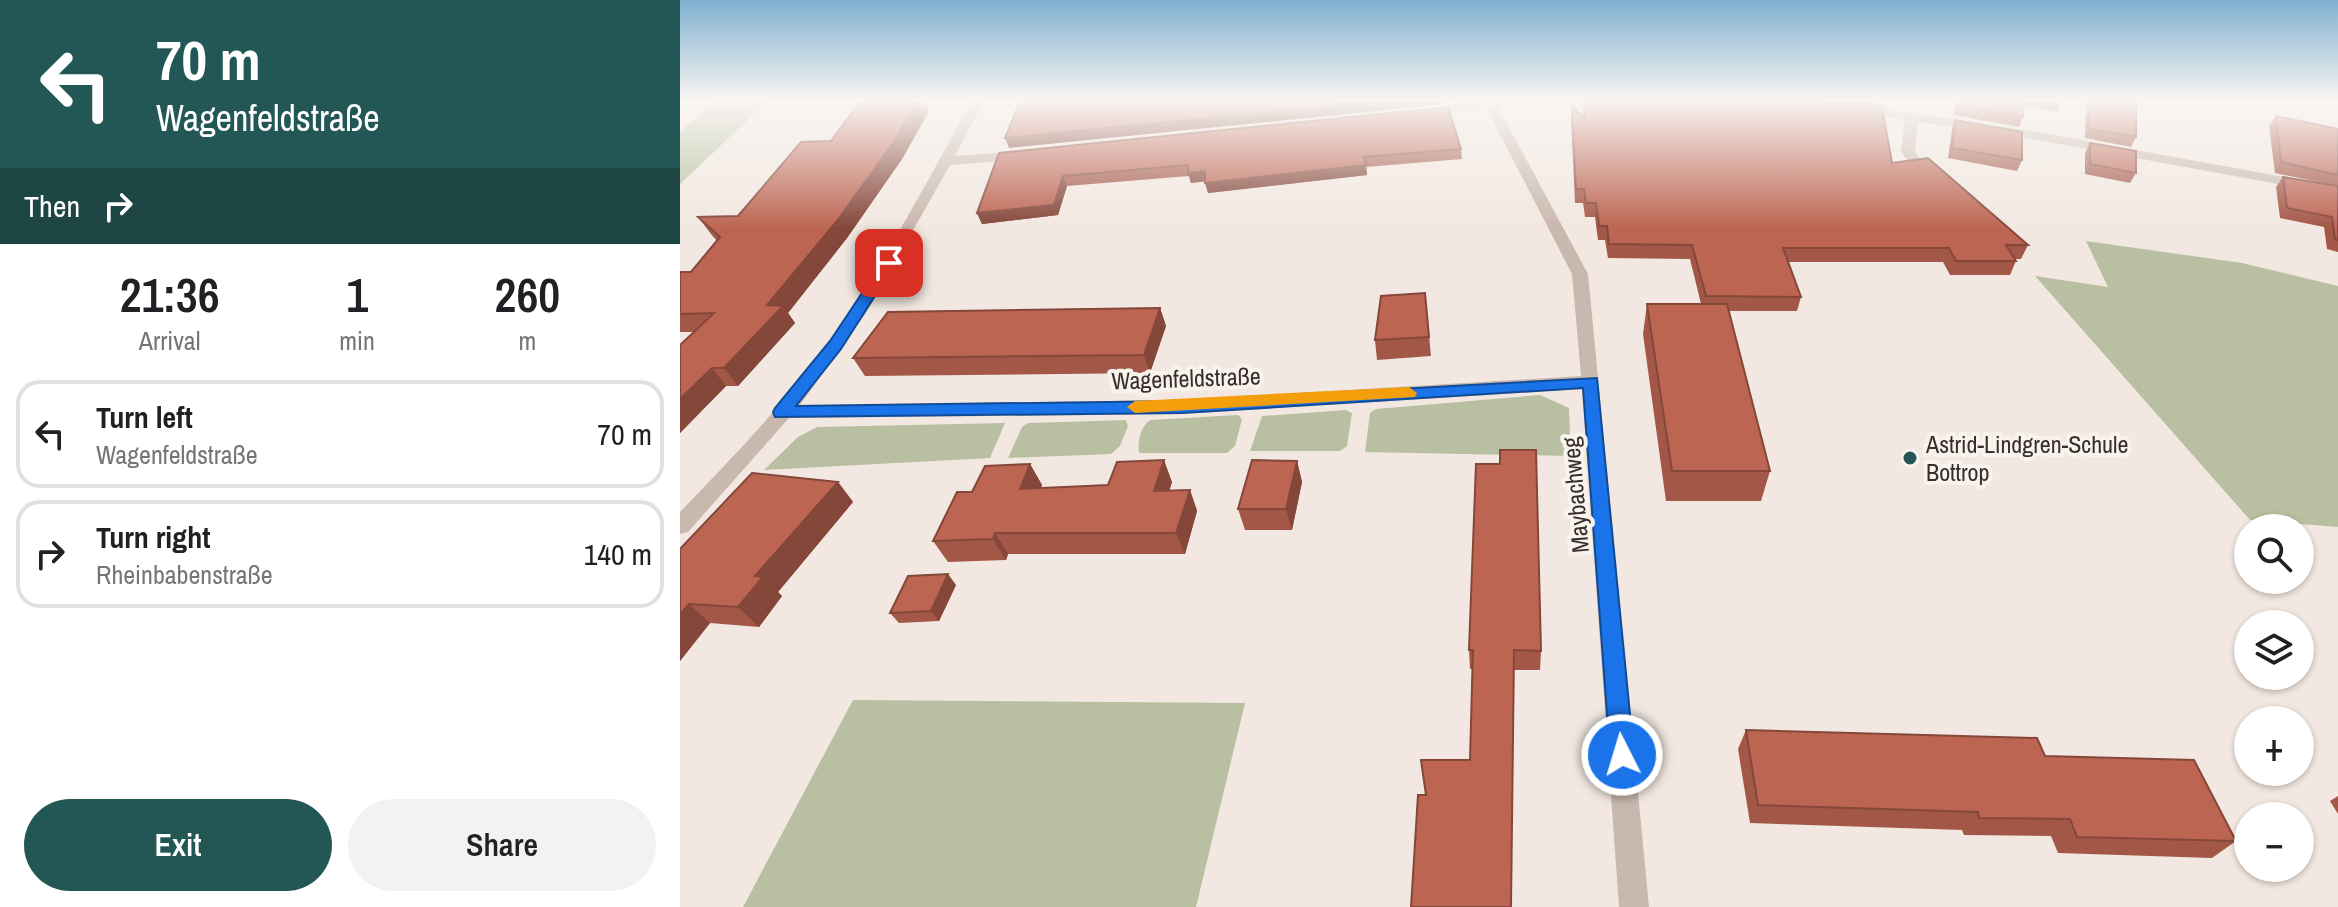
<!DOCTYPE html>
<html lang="en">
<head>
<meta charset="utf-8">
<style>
  :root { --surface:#fff; --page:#f2f2f2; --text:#202124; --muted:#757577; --line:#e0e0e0; --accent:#235756 }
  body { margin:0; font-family:"Archivo Narrow",sans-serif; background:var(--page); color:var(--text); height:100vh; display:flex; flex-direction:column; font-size:30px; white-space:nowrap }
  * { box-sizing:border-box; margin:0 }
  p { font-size:26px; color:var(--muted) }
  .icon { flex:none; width:44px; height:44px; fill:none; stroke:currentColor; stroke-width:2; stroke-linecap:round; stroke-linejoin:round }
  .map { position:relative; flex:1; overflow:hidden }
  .side { display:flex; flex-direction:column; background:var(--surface); width:680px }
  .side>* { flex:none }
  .banner { background:#235756; color:#fff; overflow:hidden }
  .buttons { position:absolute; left:1554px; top:514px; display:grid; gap:16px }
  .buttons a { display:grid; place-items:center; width:80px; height:80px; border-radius:50%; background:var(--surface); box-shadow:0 2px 6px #0004; font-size:40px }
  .pin { position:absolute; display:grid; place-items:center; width:68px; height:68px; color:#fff; margin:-34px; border-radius:16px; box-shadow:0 4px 12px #0006 }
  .me { position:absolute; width:88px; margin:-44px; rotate:355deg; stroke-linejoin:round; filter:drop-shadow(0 0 6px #0008) }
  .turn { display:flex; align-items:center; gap:28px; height:168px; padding:0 24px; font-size:36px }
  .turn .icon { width:104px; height:104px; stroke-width:2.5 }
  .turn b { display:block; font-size:56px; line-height:68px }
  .then { display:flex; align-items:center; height:76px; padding:0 24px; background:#0003; gap:16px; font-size:30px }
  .eta { display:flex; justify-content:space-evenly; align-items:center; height:136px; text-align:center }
  .eta b { font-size:48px; font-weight:600; line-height:56px }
  .cta { display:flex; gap:16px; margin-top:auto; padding:16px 24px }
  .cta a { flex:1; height:92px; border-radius:48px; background:var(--accent); color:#fff; font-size:32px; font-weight:600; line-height:92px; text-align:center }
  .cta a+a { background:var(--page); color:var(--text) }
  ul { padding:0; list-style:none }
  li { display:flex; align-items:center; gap:24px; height:108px; margin:0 16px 12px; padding:0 8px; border:4px solid var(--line); border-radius:24px }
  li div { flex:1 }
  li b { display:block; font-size:30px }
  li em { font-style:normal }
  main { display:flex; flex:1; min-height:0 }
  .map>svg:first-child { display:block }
  .green { fill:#b8c0a1 }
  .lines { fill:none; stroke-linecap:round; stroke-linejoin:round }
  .minor { fill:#c9b8ad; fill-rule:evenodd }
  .wall { fill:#a35747 }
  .shaded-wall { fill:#84473a }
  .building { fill:#bd6553; stroke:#84473a; stroke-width:2 }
  .route { fill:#1a73e8; stroke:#114b97; stroke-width:2 }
  .slow { fill:#f59e0b }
  .poi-dot { fill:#235756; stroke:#f9f3ed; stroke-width:3 }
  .labels { text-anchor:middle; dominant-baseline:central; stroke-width:8; stroke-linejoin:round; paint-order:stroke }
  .street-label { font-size:24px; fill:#382e2b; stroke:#f9f3ed }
  .poi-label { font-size:24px; fill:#382e2b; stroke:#f9f3ed; text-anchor:start }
</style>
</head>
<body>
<main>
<section class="side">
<div class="banner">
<div class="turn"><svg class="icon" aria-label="left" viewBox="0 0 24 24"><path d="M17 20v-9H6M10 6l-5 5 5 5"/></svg><div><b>70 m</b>Wagenfeldstraße</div></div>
<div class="then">Then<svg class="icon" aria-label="right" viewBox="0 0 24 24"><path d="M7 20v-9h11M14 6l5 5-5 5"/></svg></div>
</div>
<div class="eta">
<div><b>21:36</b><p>Arrival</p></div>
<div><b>1</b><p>min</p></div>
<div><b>260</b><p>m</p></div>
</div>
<ul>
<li><svg class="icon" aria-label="left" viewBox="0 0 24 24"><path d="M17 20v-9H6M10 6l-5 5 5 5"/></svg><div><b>Turn left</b><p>Wagenfeldstraße</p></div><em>70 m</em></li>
<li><svg class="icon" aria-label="right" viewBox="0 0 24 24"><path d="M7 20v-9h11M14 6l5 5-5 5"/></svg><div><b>Turn right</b><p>Rheinbabenstraße</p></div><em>140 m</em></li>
</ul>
<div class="cta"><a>Exit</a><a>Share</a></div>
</section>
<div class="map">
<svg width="1658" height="907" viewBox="0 0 1658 907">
  <rect width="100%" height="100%" fill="#f2e8e1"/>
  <!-- green -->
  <path class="green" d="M36,101h52l-88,83v-52z
    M1406,241l156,22 96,23v241l-88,-7 -215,-244 73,11z
    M860,395l29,13 2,48 -206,-4 5,-39 6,-4z
    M666,410l6,3 -5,33 -7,5h-90l12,-35z
    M558,415l4,4 -7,27 -8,7h-88c-2,-11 2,-27 11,-33z
    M446,420l2,6 -8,20 -9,8 -103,4 14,-31 6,-4z
    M325,423l-15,35 -226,12 34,-33 19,-10z
    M173,700l392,3 -49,204h-453z"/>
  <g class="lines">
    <!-- minor -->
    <path class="minor" d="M292,101h12l-29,55 70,-5 7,4 -7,4 -75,6 -84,148 -66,92 382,-5 399,-24 -9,-102 -86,-167 -63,10 -6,-4 6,-4 57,-8h139l-6,4 -115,2 90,167 61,633h-30l-37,-518 -400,25 -393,4 -101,114 -8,2v-22c54,-56 107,-111 152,-174 53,-75 95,-157 140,-237z
      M1178,105l168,25 312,57v8l-312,-57 -108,-16 -3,30 9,11 -7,4 -5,-1 -11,-14 4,-32 -52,-8v-6z"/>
  </g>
  <!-- wall -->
  <path class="wall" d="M180,101h64l5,10 -27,48 -55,79 -59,75 7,10 -57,63h-12l-46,47v-88l14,-13h-14v-58l11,-2 26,-31 -6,-7 -13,-17 40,-1 93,-75z
    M903,101h238l71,62 136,82 -7,14h-6l1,2 -6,14h-60l-7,-13h-155l13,35 -4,14h-68l41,160 -9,30h-95l-23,-167 4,-30h54l-11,-45 -82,-1 -3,-18h-7l-3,-23h-10l-2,-14h-8l-4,-85 1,-13 11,12z
    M1146,101h52l-2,5z
    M1276,101h106l-5,11 -33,-6 -1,11 -4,10 -65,-12z
    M1406,101h46l4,36 -5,10 -46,-9z
    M1596,116l62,13v57l-63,-13 -6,-47z
    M1275,120l67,40 -5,11 -69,-13 4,-28z
    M1410,143l46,30 -6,10 -45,-9v-21z
    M781,149l1,10 -96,8 1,8 -159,18 -3,-12 -14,2 -2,-7 -122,10 -9,29 -76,9 -5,-11 22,-60z
    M1603,177l55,9v66l-11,-3 -3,-22 -44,-9 -4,-31z
    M745,293l6,63 -54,4 -2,-20z
    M480,308l6,18 -16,47 -285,3 -12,-18z
    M617,461l5,21 -10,48h-47l-7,-21z
    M350,464l12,21 -1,3 131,-6 -3,8h21l7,21 -12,43h-177l-2,6 -58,2 -15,-21z
    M158,482l15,20 -75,90 4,4 -23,31 -49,-4 -30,38v-112z
    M276,585l-17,36 -40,2 -9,-10z
    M789,650l72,1 -1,19h-26l-3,237 -85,-112 44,-35 2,-91h-2z
    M1066,730l299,26 191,85 -24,17 -154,-5 -7,-17 -87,-1 -2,-5 -212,-7 -12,-74z
    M1658,796v18l-8,-13z"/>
  <!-- shaded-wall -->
  <path class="shaded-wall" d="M238,101h6l5,10 -27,48 -55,79 -59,75 7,10 -57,63 -14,-18 43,-63z
    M697,101h68v3l-436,44 -4,-10z
    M686,165l1,10 -159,18 -3,-10z
    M525,171l3,10 -17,2 -3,-10z
    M383,176l4,10 -9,29 -76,9 -5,-11z
    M480,308l6,18 -16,47 -6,-18z
    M32,368l14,18 -46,47v-34z
    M484,460l8,22 -9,30 -9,-21z
    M617,461l5,21 -10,48 -6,-21z
    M350,464l12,21 -10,25 -12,-21z
    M158,482l15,20 -75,90 4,4 -23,31 -21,-20 17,-31z
    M510,490l7,21 -12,43 -9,-21z
    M315,533l13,21 -2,6 -13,-21z
    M268,574l8,11 -17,36 -8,-10z
    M9,604l21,19 -30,38v-47z"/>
  <!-- building -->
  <path class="building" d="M180,101h58l-25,42 -56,78 -70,84 16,1 -59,62h-12l-32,31v-54l34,-32 -34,1v-40l1,-2h10l29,-35 -22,-20 40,-1 63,-74 30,-1z
    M340,101h357l-372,37z
    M904,101h237l61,6 10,56 36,-5 100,87h-22l10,16h-60l-7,-13h-166l18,49 -95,-1 -14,-51 -83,-1 -2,-18h-8l-3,-23h-10l-2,-14h-8l-4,-84 13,14z
    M1278,101h66l-1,16 -66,-12z
    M1409,101h47v36l-47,-8z
    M768,107l13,42 -97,8 2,8 -161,18v-12l-17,2v-8l-125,11 -9,29 -77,8 22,-60z
    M1596,116l62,13v46l-57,-13z
    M1275,120l67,12v28l-70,-12z
    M1410,143l46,8v22l-46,-9z
    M1603,177l55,9v54l-3,-1 -3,-22 -45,-9z
    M745,293l4,44 -54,3 6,-44z
    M967,304h80l43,167h-98z
    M480,308l-16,47 -291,3 35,-46z
    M820,450h36l5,201 -27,-1 -3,257h-100l7,-112h8l-5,-35h49l3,-110h-4l7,-186h24z
    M484,460l-10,31 36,-1 -14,43h-181l-2,6 -60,2 24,-49h15l13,-26 45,-2 -10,25 88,-4 9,-23z
    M572,460l45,1 -11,48h-48z
    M72,473l86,9 -83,94 8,1 -25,30 -49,-3 -9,10v-65z
    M268,574l-17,37 -41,2 18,-37z
    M1066,730l291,8 8,18 149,4 42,81 -159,-4 -7,-18 -91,-1 -1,-6 -220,-7z"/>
  <!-- sky -->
  <linearGradient id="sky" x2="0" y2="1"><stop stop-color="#7fb1d0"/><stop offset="0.44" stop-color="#f9f5f2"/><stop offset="1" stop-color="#f9f5f2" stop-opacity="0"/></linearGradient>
  <rect width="1658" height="228" fill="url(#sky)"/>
  <!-- route -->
  <path class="route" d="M209,258l7,5 -55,86 -45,57 386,-5 415,-23 37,377 -4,8 -8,3 -8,-3 -4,-8 -27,-367 -401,25 -407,4 -2,-5 2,-4 55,-67 54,-81z"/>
  <!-- slow -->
  <path class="slow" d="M729,387l8,6 -2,4 -280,16 -8,-6 8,-6z"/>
  <!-- markers -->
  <circle class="poi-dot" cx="1230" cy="458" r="8"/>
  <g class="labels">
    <!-- street labels -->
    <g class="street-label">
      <text transform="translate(506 378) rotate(-2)">Wagenfeldstraße</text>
      <text transform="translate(895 495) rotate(-95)">Maybachweg</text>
    </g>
    <!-- poi labels -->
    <g class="poi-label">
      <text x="1246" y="444">Astrid-Lindgren-Schule<tspan x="1246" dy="28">Bottrop</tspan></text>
    </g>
  </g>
</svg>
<div class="buttons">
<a><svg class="icon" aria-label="search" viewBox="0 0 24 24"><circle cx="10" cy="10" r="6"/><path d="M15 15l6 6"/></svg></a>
<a><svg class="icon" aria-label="layers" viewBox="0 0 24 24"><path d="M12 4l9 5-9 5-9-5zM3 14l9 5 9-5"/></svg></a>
<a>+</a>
<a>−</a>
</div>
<div class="pin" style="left:209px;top:263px;background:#d93025"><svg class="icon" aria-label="arrive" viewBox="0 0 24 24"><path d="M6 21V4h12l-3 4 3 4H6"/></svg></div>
<svg class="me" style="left:942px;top:755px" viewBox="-20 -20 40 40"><circle r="17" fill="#1a73e8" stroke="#fff" stroke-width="3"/><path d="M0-11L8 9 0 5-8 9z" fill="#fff"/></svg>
</div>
</main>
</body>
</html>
